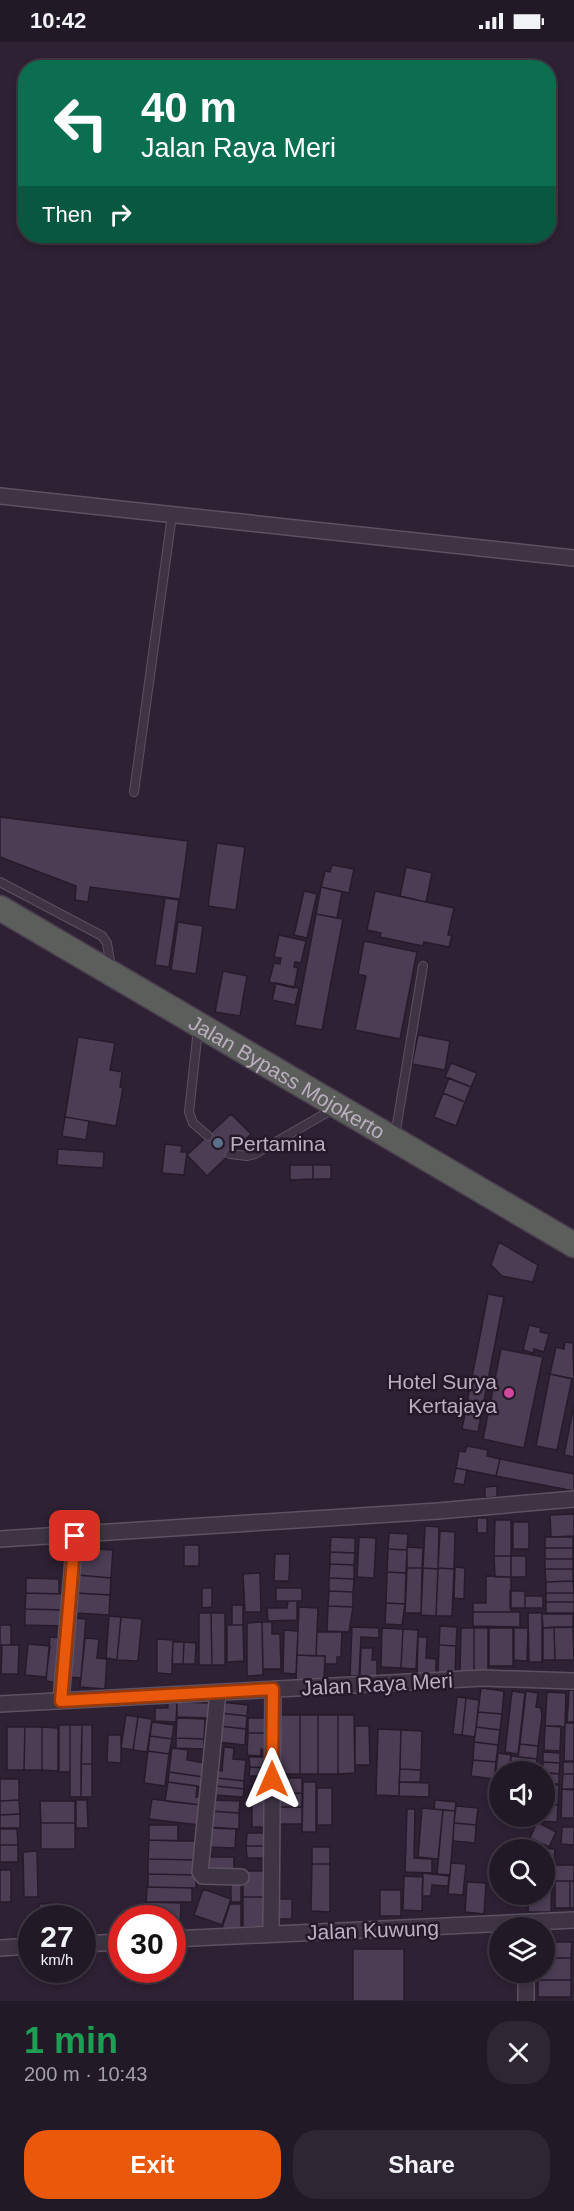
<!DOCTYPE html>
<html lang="en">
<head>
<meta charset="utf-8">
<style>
  :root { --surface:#221926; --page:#2e2632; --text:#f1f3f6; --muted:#a2a0a7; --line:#3f3843; --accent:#ea580c }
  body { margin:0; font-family:Arial,sans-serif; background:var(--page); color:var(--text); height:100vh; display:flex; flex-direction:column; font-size:22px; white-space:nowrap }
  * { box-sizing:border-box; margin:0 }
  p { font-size:20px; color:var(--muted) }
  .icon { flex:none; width:33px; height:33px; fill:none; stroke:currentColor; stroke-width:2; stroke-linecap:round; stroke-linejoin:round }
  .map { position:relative; height:1959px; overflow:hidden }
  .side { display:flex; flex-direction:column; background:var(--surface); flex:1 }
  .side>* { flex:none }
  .banner { position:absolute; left:18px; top:18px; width:538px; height:183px; border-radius:24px; box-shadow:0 3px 9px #0003,0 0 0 2px var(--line); background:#0b6e4f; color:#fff; overflow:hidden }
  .tools { position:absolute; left:489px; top:1719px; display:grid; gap:12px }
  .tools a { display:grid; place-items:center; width:66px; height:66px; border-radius:50%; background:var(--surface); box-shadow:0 3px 9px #0003,0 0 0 2px var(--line); font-size:30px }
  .speed { position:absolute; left:18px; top:1863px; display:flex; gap:12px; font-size:30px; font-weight:700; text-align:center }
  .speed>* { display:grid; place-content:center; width:78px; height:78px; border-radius:50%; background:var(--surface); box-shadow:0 3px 9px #0003,0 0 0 2px var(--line); line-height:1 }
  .speed small { font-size:15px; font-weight:400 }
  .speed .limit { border:9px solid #d22; background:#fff; color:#111 }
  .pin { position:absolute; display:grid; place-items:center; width:51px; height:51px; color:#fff; margin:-26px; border-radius:12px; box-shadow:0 3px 9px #0006 }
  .me { position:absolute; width:66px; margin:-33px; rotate:0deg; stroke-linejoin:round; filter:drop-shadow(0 0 4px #0008) }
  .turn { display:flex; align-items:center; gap:21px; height:126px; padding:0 24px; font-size:27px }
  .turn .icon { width:78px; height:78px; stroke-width:2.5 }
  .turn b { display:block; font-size:42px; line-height:51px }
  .then { display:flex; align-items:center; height:57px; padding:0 24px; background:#0003; gap:12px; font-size:22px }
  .round { display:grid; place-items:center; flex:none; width:63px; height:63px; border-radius:24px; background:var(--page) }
  .head { display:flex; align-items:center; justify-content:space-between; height:102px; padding:0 24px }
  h1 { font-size:36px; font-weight:600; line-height:45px; color:#1e9e55 }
  .button { display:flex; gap:12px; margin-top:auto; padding:12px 24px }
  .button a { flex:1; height:69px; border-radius:24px; background:var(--accent); color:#fff; font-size:24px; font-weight:600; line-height:69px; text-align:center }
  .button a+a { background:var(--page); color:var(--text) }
  .status { display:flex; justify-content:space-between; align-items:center; height:42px; padding:0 30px; background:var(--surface); direction:ltr }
  .status svg { height:16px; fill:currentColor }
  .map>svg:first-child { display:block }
  .building { fill:#4c3d54; stroke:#261b2b; stroke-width:1.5 }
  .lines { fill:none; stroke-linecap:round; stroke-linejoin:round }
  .service-casing { stroke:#5d5162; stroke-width:10 }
  .minor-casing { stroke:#5d5162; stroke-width:18 }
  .trunk-casing { stroke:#4a3e4f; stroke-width:27 }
  .service { stroke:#3f3444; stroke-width:8 }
  .minor { stroke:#3f3444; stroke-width:15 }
  .trunk { stroke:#5b5e5a; stroke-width:24 }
  .route-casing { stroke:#983908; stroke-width:15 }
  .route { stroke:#ea580c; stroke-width:10 }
  .service-dot { fill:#5c6f8a; stroke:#241929; stroke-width:2 }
  .hotel-dot { fill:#d1479c; stroke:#241929; stroke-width:2 }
  .labels { text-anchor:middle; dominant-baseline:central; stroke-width:5; stroke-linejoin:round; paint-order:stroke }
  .street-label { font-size:21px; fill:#bcaec1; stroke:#241929 }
  .poi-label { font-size:21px; fill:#bcaec1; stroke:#241929; text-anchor:start }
</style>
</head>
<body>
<div class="status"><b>10:42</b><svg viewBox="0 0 49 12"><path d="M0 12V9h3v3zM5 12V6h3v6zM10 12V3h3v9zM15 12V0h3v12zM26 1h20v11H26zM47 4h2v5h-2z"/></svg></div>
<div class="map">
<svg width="574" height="1959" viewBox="0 0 574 1959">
  <rect width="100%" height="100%" fill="#2d2133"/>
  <!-- building -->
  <path class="building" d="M0,775l188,24 -8,58 -90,-12 -2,15 -13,-2 1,-14 -76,-29z
    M217,801l28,4 -9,63 -28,-4z
    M332,823l22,4 -5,24 -28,-6 4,-16 5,1z
    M406,825l26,6 -6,29 -26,-6z
    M321,845l21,5 -5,26 -21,-4z
    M304,849l13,3 -10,44 -13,-3z
    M375,849l79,17 -6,27h4l-3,12 -25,-5 -1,4 -43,-9 1,-4 -14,-3z
    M165,856l14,2 -10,67 -14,-2z
    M316,872l27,5 -21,111 -27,-5z
    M178,880l25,4 -7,48 -25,-4z
    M279,893l27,6 -5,22 -6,-1 -1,5 4,1 -4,20 -25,-6 5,-19 6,1 1,-6 -7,-1z
    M364,899l53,11 -17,87 -45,-9 11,-54 -8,-2z
    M223,929l24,5 -7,40 -25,-4z
    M276,941l23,5 -4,17 -23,-5z
    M418,993l32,6 -5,29 -33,-6z
    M78,995l37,6 -5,27 12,2 -2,15 3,1 -7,38 -51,-9z
    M451,1021l26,10 -6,14 -26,-10z
    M449,1036l22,9 -6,15 -22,-9z
    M443,1051l22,9 -9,24 -22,-9z
    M231,1072l20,20 -44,42 -20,-21z
    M65,1075l24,4 -3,19 -24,-4z
    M165,1102l17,2 -1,6h6l-3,23 -22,-2z
    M58,1107l46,3 -1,16 -46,-3z
    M290,1123h23v14l-23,1z
    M313,1123h18v14h-18z
    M499,1200l39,23 -5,17 -31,-6 -11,-11z
    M488,1252l16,3 -26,135 -16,-3z
    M529,1283l12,3 -1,4 9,2 -5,18 -10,-3 -1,4 -10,-3z
    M565,1300l8,1 1,36 -24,-5 6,-27 8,2z
    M501,1307l42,8 -19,91 -41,-9z
    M550,1332l22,5 -15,71 -21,-4z
    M574,1363v52l-10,-2z
    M467,1404l21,4 -1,6 13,3 -4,17 -40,-8 3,-17 6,1z
    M500,1417l74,15v17l-78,-15z
    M456,1426l11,2 -3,15 -11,-2z
    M497,1444v11l-12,1v-11z
    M574,1472v22l-23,1 -1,-22z
    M477,1476h10v15h-10z
    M495,1478h16v36h-17z
    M513,1480h16v27h-16z
    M425,1484l14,1 -1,42 -15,-1z
    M440,1489l15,1 -1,37 -16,-1z
    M389,1491l19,1 -1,16 -19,-1z
    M331,1495l24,1v15l-25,-1z
    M359,1495l17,1 -2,40 -17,-1z
    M545,1495h28v11h-28z
    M184,1503h15v21h-15z
    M407,1505l16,1 -1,20h-15z
    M80,1506l33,2 -2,28 -33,-3z
    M545,1506h28v11h-28z
    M388,1507l19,1 -1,23 -19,-1z
    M330,1510l25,1 -1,12 -24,-1z
    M275,1512h15l-1,27h-15z
    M494,1514h17v21h-16z
    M511,1514h15v21h-15z
    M545,1517h28v10h-28z
    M330,1522l24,1v14l-25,-1z
    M455,1525l10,1 -1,31 -10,-1z
    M407,1526h15l-1,45h-16z
    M423,1526l15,1 -2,47 -15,-1z
    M438,1526l16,1 -2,47h-16z
    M545,1527h28v12l-27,1z
    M387,1530l19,1 -1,31 -19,-1z
    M260,1531l1,39h-16l-2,-38z
    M78,1533l33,3 -1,17 -34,-2z
    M486,1534l25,1v35h-38v-9h13z
    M26,1536l33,1v15l-33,-1z
    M329,1536l25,1 -1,13 -24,-1z
    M573,1539l1,12h-28v-11z
    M202,1546h10v19l-10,1z
    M276,1546h26v13h-26z
    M329,1549l24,1v15l-25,-1z
    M510,1549h15v17h-15z
    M26,1551l37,1 -1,16 -37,-1z
    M76,1551l34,2 -1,20 -34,-2z
    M546,1551h28v9h-28z
    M525,1554h18v12h-18z
    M288,1559h9v19l-29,1 -1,-13h20z
    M546,1560h28v11h-28z
    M386,1561l19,1 -3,21 -17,-1z
    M232,1563h11v20h-11z
    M328,1564l25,1 -4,25 -22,-1z
    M299,1565l19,1 -2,48 -19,-1z
    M25,1567l37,1v16l-37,-1z
    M473,1570h47v15l-47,-1z
    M199,1571h12l1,52h-13z
    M211,1571h14v52h-13z
    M528,1571h14v49h-13z
    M542,1572h31v13l-30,1z
    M109,1574l12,1 -4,43 -11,-2z
    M121,1575l21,2 -4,42 -21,-1z
    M72,1576l14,1 -5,59 -14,-1z
    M262,1580h10v12h8l1,35h-18z
    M262,1580l1,53 -16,1v-53z
    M0,1583h11v20h-11z
    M227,1583h16l1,36 -17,1z
    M440,1584l17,1 -1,19 -17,-1z
    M352,1585l27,1v10l-18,-1 -2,39h-9z
    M554,1585h19l1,33h-19z
    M554,1585l1,33h-12v-32z
    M382,1586l21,1 -2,39 -20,-1z
    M461,1586h13v44l-14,-1z
    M474,1586h14v44h-14z
    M489,1586h24v38h-24z
    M514,1586h14l-1,33 -13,-1z
    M403,1587l15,1 -2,39 -15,-1z
    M284,1588l14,1 -2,43 -13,-1z
    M317,1590h25l-1,25h-4v7h-12v-8h-9z
    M50,1595l11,1 -4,45 -11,-2z
    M418,1595h9l-1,21 10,1v16h-19z
    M85,1596l14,1 -2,19 10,1 -2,30 -25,-2z
    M157,1597l16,1 -1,34 -15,-1z
    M173,1600h11l-1,22h-11z
    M184,1600l12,1 -1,21h-12z
    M28,1602l22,2 -4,31 -21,-2z
    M2,1603h17l-1,29h-17z
    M439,1603l17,1 -1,30 -17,-1z
    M361,1606h12l-1,12h5v17l-17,-1z
    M297,1613l28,1 -1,27 -18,-4v3h-10z
    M481,1646l23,3 -2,23 -24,-2z
    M569,1648h5v32h-7z
    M512,1649l13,2 -7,61 -13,-2z
    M526,1649l12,2 -2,14 5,1 1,9 -4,29 -18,-2z
    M547,1650l19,1 -1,34 -20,-1z
    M457,1655l9,1 -4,37 -9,-1z
    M466,1656l13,2 -4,37 -13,-2z
    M177,1660l34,1v15l-34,-1z
    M220,1660l28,3 -1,11 -28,-3z
    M168,1661h9l-1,19 -21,-1v-13h13z
    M478,1670l24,2 -2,16 -24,-3z
    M219,1671l28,3 -1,13 -28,-3z
    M126,1673l12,2 -5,33 -12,-2z
    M278,1673h22v59h-21z
    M300,1673h18v59h-18z
    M318,1673h20v59h-20z
    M338,1673h16l1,58 -17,1z
    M138,1675l14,2 -5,33 -14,-2z
    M177,1676l28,1 -1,20 -28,-1z
    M248,1676h20v15h-20z
    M152,1680l22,3 -2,14 -22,-3z
    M565,1681h9v38h-10z
    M59,1683h11v47h-11z
    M70,1683h12l-1,72h-11z
    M82,1683h10v39h-11z
    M218,1684l28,3 -1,16 -28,-3z
    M355,1684h14l1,39h-15z
    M545,1684h16l-1,25 -16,-1z
    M7,1685h18l-1,43h-17z
    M25,1685h17v43h-18z
    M42,1685l16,1v43l-16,-1z
    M476,1685l24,3 -2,15 -24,-3z
    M378,1687l23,1 -2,66 -23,-1z
    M401,1688l21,1 -1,39 -21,-1z
    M248,1691h17v6h4v11l-8,-1v7l-14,-1z
    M108,1693h13v28l-14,-1z
    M150,1694l22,3 -3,15 -21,-3z
    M176,1696l28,1v10l-28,-1z
    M474,1700l24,3 -2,17 -23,-2z
    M520,1702l18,2 -1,13 -19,-2z
    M224,1705l10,1 -1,11 13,1 -2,21 -27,-3v-8l5,1z
    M172,1706l16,2 -1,10 18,3 -2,14 -34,-5z
    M148,1709l21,3 -4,32 -21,-3z
    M543,1710l17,1v10l-17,-1z
    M498,1711l13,2 -2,17h-9v24l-7,-1z
    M511,1714l26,3 -2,13h-25z
    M249,1715h17v11l-16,-1z
    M473,1718l23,2 -2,17 -23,-3z
    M543,1720l17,1 -1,11 -17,-2z
    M563,1720h11v12h-11z
    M81,1722h11v33h-11z
    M250,1725l16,1v8h-17z
    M400,1727l21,1 -1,12h-21z
    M169,1730l34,5 -1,10 -34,-5z
    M544,1731l15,1v10l-15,-1z
    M563,1732h11v15h-12z
    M217,1736l27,3v8l-28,-3z
    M278,1736h24v15l-24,1z
    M0,1737h19v21l-19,1z
    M168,1740l29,4 -1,11h6l-1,8 -36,-4z
    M303,1740h13v50h-14z
    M399,1740l30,1v14l-30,-1z
    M544,1743h15l-1,20 -14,-1z
    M216,1744l28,3 -1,8 -28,-2z
    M252,1744h11l-1,6h7v35h-17z
    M317,1746h15v37h-15z
    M562,1747l12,1v28h-13z
    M302,1751v14h-24v-13z
    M152,1757l49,6 -2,20 -50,-6z
    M19,1758l1,14 -20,1v-14z
    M76,1758h11l1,28h-12z
    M210,1758l30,1 -1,12 -30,-2z
    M435,1758l21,2 -1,9 -21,-2z
    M40,1759h35v22h-34z
    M544,1762l14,1 -1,17 -24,-1v-5h11z
    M456,1764l22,2 -2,17 -22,-2z
    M278,1765h24v17h-24z
    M422,1766l21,2 -5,49 -20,-2z
    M407,1767h8l-1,49 18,1v14l-27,-1z
    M443,1768l12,1 -5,64 -13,-1z
    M209,1769l30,2v16l-30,-2z
    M20,1772v14h-20v-13z
    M537,1780l19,10 -7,15 -19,-9z
    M41,1781h34v26h-34z
    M454,1781l22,2 -1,18 -22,-2z
    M149,1783h29v16l-29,-1z
    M562,1785h12v18l-13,-1z
    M208,1786l28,1 -1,19 -28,-1z
    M0,1787h17l1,16h-18z
    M247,1791h22v13h-23z
    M149,1798l47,1v19l-48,-1z
    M0,1803h18v17h-18z
    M246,1804h23l-1,12h-21z
    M312,1805h18v17h-18z
    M535,1806l20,1 -1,13h-10v-12z
    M37,1809l1,46h-14l-1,-45z
    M208,1815h26v17h-26z
    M148,1817l48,1v15l-48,-1z
    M451,1821l15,1 -3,31 -15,-1z
    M312,1822h18v48l-19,-1z
    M555,1823h19v16h-19z
    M0,1828h11v32h-11z
    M243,1829h24v26h-24z
    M423,1831l26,3 -1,10 -16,-1 -1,11h-9z
    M544,1831h8l-1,39h-23l1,-18h15z
    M148,1832l48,1v13l-48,-1z
    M404,1834l19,1 -1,34 -19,-1z
    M231,1837h10v23h-10z
    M555,1839h15v27h-15z
    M570,1839h4v27h-4z
    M467,1840l19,1 -2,31 -19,-2z
    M147,1845l45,1v14h-46z
    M203,1847l28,10 -9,26 -28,-10z
    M380,1848h21v26h-21z
    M243,1855h24v30h-24z
    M275,1857h17v20h-17z
    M146,1860l35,1 -1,26h-8v-11h-26z
    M65,1861v15h-25l-1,-14z
    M230,1862h11v27l-19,-3z
    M544,1900h28l-1,16h-27z
    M353,1907h51v52h-51z
    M544,1916h27v22h-33v-8h6z
    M538,1938h33v17h-33z"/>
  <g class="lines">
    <defs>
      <path id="service" d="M134,750l38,-277
        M0,840l102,54 5,7 4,24
        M198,987l-9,83 4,11 15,13
        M395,1094l28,-170
        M230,1112l17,2 8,-2 80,-46"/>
      <path id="minor" d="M0,454l574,62
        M0,1497l438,-28 136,-12
        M218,1650l-18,180 3,4 38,1
        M61,1659l14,-165
        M0,1662l483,-26 91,3
        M271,1892l2,-245
        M172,1897l402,-19
        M82,1902l40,-2
        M0,1906l32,-2
        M526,1959v-29"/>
      <g id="trunk">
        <path id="s1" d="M0,866l574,337"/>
      </g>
    </defs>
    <!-- service casing -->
    <use href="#service" class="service-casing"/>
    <!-- minor casing -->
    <use href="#minor" class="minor-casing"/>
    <!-- trunk casing -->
    <use href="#trunk" class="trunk-casing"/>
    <!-- service -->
    <use href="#service" class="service"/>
    <!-- minor -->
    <use href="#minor" class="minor"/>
    <!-- trunk -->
    <use href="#trunk" class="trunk"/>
  </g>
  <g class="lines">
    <defs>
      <path id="route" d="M75,1494l-14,165 212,-12 -1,90"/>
    </defs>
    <!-- route casing -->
    <use href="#route" class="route-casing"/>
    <!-- route -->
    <use href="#route" class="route"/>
  </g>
  <!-- markers -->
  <circle class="service-dot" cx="218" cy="1101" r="6"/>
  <circle class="hotel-dot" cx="509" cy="1351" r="6"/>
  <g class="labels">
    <!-- street labels -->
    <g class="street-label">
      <text stroke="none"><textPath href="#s1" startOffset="333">Jalan Bypass Mojokerto</textPath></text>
      <text transform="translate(377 1642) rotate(-3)">Jalan Raya Meri</text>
      <text transform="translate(373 1888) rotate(-2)">Jalan Kuwung</text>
    </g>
    <!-- poi labels -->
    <g class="poi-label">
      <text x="230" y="1101">Pertamina</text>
      <text x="497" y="1339" text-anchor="end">Hotel Surya<tspan x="497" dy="24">Kertajaya</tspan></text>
    </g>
  </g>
</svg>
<div class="tools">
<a><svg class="icon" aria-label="sound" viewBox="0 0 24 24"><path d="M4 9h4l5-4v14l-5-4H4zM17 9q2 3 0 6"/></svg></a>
<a><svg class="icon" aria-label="search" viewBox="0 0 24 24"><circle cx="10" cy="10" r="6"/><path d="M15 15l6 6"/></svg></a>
<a><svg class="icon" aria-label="layers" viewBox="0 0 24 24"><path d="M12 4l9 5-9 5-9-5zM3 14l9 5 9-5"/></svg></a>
</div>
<div class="speed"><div>27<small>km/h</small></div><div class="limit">30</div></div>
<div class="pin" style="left:75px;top:1494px;background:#d93025"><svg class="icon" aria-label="arrive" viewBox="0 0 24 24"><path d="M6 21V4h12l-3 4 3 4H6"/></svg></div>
<svg class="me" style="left:272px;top:1737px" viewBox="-20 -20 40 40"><path d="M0-17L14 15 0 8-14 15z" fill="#ea580c" stroke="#fff" stroke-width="4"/></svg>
<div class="banner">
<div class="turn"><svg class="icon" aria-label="left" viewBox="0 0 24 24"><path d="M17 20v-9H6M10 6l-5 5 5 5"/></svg><div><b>40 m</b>Jalan Raya Meri</div></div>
<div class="then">Then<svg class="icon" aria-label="right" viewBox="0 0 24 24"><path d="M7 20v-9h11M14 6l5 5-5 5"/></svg></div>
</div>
</div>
<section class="side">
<div class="head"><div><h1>1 min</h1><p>200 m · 10:43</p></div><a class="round"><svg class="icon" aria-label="close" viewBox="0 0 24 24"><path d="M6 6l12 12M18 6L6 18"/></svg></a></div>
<div class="button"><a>Exit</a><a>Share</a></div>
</section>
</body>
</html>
